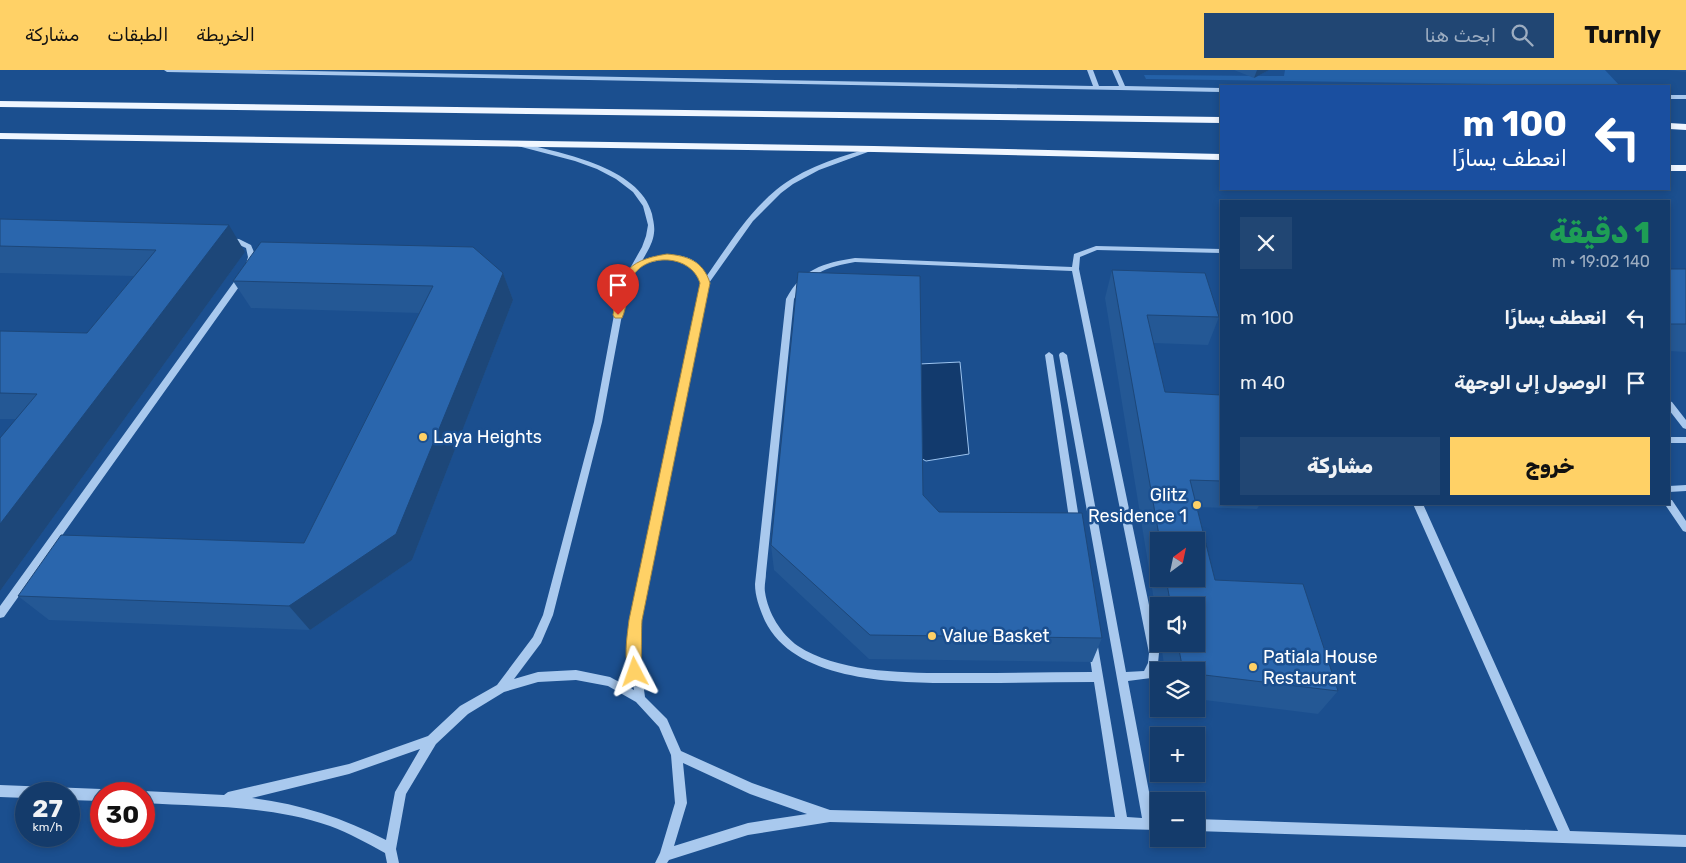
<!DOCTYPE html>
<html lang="ar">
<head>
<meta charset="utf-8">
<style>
  :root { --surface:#143b6b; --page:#214673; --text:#f1f3f6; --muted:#9dadc1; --line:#33557e; --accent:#ffd166 }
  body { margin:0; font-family:Rubik,"Noto Sans Arabic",sans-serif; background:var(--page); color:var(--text); direction:rtl; height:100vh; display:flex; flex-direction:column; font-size:19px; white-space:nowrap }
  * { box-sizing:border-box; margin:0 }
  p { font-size:16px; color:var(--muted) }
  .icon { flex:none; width:28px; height:28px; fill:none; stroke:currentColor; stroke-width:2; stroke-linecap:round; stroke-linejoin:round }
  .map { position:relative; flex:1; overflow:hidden; direction:ltr }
  .panel { position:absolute; left:1220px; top:130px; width:450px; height:305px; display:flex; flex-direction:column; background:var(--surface); border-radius:0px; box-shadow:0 2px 8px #0003,0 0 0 1px var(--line); direction:rtl }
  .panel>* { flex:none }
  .banner { position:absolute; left:1220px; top:15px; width:450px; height:105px; border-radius:0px; box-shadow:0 2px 8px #0003,0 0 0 1px var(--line); direction:rtl; background:#1a4fa0; color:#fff; overflow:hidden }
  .needle { width:32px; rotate:33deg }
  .tools { position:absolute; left:1150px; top:462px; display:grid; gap:10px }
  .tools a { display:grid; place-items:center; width:55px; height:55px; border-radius:0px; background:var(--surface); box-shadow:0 2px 8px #0003,0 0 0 1px var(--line); font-size:25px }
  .speed { position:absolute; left:15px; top:712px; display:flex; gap:10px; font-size:25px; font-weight:700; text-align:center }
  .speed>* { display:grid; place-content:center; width:65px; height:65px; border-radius:50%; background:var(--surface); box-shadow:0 2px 8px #0003,0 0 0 1px var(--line); line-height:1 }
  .speed small { font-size:12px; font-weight:400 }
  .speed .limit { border:8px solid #d22; background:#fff; color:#111 }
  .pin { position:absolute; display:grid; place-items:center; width:42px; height:42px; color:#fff; margin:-51px -21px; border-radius:50% 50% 50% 0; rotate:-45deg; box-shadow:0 0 5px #0007 }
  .pin .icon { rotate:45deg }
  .me { position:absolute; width:55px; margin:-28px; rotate:356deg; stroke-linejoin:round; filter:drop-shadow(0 0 4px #0008) }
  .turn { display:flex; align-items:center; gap:18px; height:105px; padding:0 20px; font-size:22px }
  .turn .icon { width:65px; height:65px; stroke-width:2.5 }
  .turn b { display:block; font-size:35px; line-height:42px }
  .round { display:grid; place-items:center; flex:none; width:52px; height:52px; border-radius:0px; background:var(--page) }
  .head { display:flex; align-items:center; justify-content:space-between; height:85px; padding:0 20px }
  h1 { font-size:30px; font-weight:800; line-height:38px; color:#1e9e55 }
  .cta { display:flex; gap:10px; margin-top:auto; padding:10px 20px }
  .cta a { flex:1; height:58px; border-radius:0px; background:var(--accent); color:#111; font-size:20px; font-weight:800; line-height:58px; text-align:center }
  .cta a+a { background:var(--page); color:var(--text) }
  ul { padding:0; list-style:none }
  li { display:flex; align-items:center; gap:15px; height:65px; padding:0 20px }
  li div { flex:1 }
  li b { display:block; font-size:19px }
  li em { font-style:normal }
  header { display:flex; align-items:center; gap:30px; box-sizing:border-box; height:70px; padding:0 25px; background:var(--accent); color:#111 }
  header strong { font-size:24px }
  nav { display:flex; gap:28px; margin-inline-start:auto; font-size:18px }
  .search { width:350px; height:45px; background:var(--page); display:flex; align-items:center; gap:12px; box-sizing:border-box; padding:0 18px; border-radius:0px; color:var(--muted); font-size:19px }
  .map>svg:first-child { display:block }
  .green { fill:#2461a8 }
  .water { fill:#123a6d; stroke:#9cc4f0 }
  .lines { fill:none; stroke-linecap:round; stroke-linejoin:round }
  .minor { fill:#a9c9ee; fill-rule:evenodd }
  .major { fill:#f0f6ff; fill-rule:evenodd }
  .wall { fill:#245895; fill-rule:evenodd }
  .shaded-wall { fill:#1d4779 }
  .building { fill:#2a66ad; stroke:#1d4779 }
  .route { fill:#ffd166; stroke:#a68842 }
  .poi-dot { fill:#ffd166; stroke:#1b4f8f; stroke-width:2 }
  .labels { text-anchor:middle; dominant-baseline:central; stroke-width:5; stroke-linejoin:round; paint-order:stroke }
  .poi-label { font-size:18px; fill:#fff; stroke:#1b4f8f; text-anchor:start }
</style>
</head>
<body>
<header>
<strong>Turnly</strong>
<div class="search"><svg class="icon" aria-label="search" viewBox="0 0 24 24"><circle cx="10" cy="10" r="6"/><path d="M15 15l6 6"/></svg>ابحث هنا</div>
<nav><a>الخريطة</a><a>الطبقات</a><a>مشاركة</a></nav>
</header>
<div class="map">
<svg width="1686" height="793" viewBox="0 0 1686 793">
  <rect width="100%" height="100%" fill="#1b4f8f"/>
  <!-- green -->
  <path class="green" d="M1285,0h320l15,16 -474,-7 -2,-4 140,1z"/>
  <!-- water -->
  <path class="water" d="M960,292l9,92 -43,7 -29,-16 22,-81z"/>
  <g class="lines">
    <!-- minor -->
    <path class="minor" d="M164,0h92l837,16 -6,-16h6l6,16h20l-7,-16h6l7,16 96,2v4l-1054,-20z
      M1669,25h17v4h-17z
      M516,72c41,10 124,24 136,72 1,6 3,12 2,19 -1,10 -7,19 -12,28 15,-8 41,-9 55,2 4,3 6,10 9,14 21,-30 41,-63 70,-87 27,-22 62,-33 95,-42l5,1 -57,21 -26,14 -12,9 -28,28 -44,62 -69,337 -2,26 7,51 22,22 14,32 71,32 78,27 285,7 -21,-135c-38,0 -76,1 -114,1 -64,0 -182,5 -215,-62 -5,-12 -10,-24 -10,-37l31,-285c16,-30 37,-36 69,-41l217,9 2,-13 22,-8 125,3v4l-124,-3 -17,7 -1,12 80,384 -1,10 -7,15 -23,3 26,137h5v12l-329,-8 -82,13 -79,25 -2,3h-12l5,-10 15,-50 -4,-48 -12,-28 -23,-25 -28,-16 -32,-6 -38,2 -34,10 -36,22 -32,30 -30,50 -10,55 3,14h-12l-2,-10c-18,-10 -36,-20 -55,-27 -60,-21 -124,-19 -186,-23v-9h-4l4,-3 80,4 4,-3 121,-28 79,-28 32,-30 37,-21 36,-48 10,-22 51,-193 25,-134 23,-41 4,-11 2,-11 -5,-19 -10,-14 -17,-13 -19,-10 -22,-8 -61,-16v-2zM667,189c22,3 24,4 34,24l-71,337 -2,26 6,44 -24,-13 -34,-7 -38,2 -24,7 27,-36 12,-28 49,-193 25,-134c10,-23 16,-25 40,-29zM855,192l217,9 77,382 -1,10 -4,8 -18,1 -59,-317 -4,-3 -3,1 -1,2 83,463 -15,-1 -30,-176 -4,-2 -4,2 -1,3 4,28c-39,0 -79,1 -118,1 -52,0 -131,3 -176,-27 -17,-12 -30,-33 -33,-54 -1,-6 1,-13 1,-19l28,-274c14,-26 33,-32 61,-37zM420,679l-25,43 -9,48c-43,-22 -86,-36 -134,-42l97,-24zM683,693l67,31 57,20 -59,9 -74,23 13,-43z
      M227,168l12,1 12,6 5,12 -3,9h-6l-1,-2 2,-7 -2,-9 -11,-5 -8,-1z
      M239,205h3l4,2 -242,340 -4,1v-12z
      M1049,282l4,3 27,170 -2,3h-6l-2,-3 -25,-170z
      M1669,331l3,1 14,18v9l-3,-1 -14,-18z
      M1669,367h17v6h-17z
      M1686,415v6l-17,1v-6z
      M1669,430h3l14,21v11l-3,-1 -17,-25 -1,-2h4z
      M1413,434h10l147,327 116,4v12l-490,-16v-12l362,12z
      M0,715l101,4 4,2 1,3h-5v7l-32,-1v-6h-43v4l-26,-1z"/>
    <!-- major -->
    <path class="major" d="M0,31l1221,16v6l-1221,-16z
      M1669,53l17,1v6l-17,-1z
      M0,63l874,13 347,8v6l-347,-8 -874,-13z
      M1669,95h17v6h-17z"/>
  </g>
  <!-- wall -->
  <path class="wall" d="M1234,0h35l-15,8z
    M1667,0h19v2z
    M0,149l245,33 -245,339v-153l16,-19h-16v-88l87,2 47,-57 -134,-3z
    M1669,199h17v83l-17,-1z
    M1112,200l107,47 -11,28 -55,-2 12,49 56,3v109h39l-3,5 -60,-2 18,73 123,111 -20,23 -122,-15v-28h-31l-4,-27h35v-38h-37v25l-54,-333zM1159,471h37v38h-37z
    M503,203l10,27 -101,260 -102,70 -261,-10 -31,-24 286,-53 115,-230 -168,-5 -18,-27z
    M923,425l16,17 163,126 -10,24 -223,-3 -95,-89 -3,-25z"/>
  <!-- shaded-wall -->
  <path class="shaded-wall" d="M1257,0h12l-15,8z
    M229,155l16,27 -245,339v-67z
    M503,203l10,27 -101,260 -102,70 -21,-24z"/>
  <!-- building -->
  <path class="building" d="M0,149l229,6 -229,299v-86l37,-44 -37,-1v-62l87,2 69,-83 -156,-4z
    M261,172l212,5 30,26 -107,261 -107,72 -271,-10 43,-61 243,8 129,-257 -200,-5z
    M1669,199h17v55h-17z
    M1112,200l93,3 14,44 -72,-2 18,77 56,3v86l-31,-1 25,100 88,4 35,107 -142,-17v-3h-13l-5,-27h18v-38h-25l-5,-27h30v-38h-36z
    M798,202l122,4 3,219 16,17 143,1 20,125 -232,-3 -99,-90z"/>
  <!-- route -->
  <path class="route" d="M667,184c21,2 36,7 43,29l-68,337c-1,11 0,50 -2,56l-5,2 -5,-2c-7,-16 -3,-39 -1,-56l71,-337c-9,-29 -54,-30 -67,-7 -7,13 -5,29 -11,42h-7l-2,-3c8,-40 10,-54 54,-61z"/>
  <!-- markers -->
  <g class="poi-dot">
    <circle cx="423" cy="367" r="5"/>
    <circle cx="1197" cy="435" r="5"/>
    <circle cx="932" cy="566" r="5"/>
    <circle cx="1253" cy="597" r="5"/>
  </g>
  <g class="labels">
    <!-- poi labels -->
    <g class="poi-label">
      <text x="433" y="367">Laya Heights</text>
      <text x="1187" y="425" text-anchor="end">Glitz<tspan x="1187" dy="21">Residence 1</tspan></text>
      <text x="942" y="566">Value Basket</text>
      <text x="1263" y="587">Patiala House<tspan x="1263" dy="21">Restaurant</tspan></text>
    </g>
  </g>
</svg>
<div class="tools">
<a><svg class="needle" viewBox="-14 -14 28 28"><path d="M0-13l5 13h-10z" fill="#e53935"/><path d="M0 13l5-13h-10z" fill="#9dadc1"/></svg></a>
<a><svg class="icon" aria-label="sound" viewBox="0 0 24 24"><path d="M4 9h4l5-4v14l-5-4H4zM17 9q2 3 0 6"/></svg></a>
<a><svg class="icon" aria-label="layers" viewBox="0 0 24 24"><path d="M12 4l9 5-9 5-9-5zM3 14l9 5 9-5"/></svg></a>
<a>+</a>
<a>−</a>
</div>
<div class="speed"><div>27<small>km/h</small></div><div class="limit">30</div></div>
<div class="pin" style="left:618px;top:245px;background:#d93025"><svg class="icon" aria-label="arrive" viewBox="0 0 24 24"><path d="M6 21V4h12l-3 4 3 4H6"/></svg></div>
<svg class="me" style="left:635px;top:602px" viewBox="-20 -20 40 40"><path d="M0-17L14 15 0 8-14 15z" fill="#ffd166" stroke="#fff" stroke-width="4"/></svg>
<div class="banner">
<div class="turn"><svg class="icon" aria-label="left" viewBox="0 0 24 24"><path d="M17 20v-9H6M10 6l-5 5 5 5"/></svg><div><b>100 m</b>انعطف يسارًا</div></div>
</div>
<section class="panel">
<div class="head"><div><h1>1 دقيقة</h1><p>140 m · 19:02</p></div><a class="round"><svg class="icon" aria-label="close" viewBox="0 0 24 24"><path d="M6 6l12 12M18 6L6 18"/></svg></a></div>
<ul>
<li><svg class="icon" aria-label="left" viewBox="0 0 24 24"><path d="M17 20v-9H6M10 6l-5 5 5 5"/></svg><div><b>انعطف يسارًا</b></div><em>100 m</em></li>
<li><svg class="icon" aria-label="arrive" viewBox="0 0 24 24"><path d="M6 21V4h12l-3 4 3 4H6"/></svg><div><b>الوصول إلى الوجهة</b></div><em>40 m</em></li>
</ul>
<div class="cta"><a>خروج</a><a>مشاركة</a></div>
</section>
</div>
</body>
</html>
